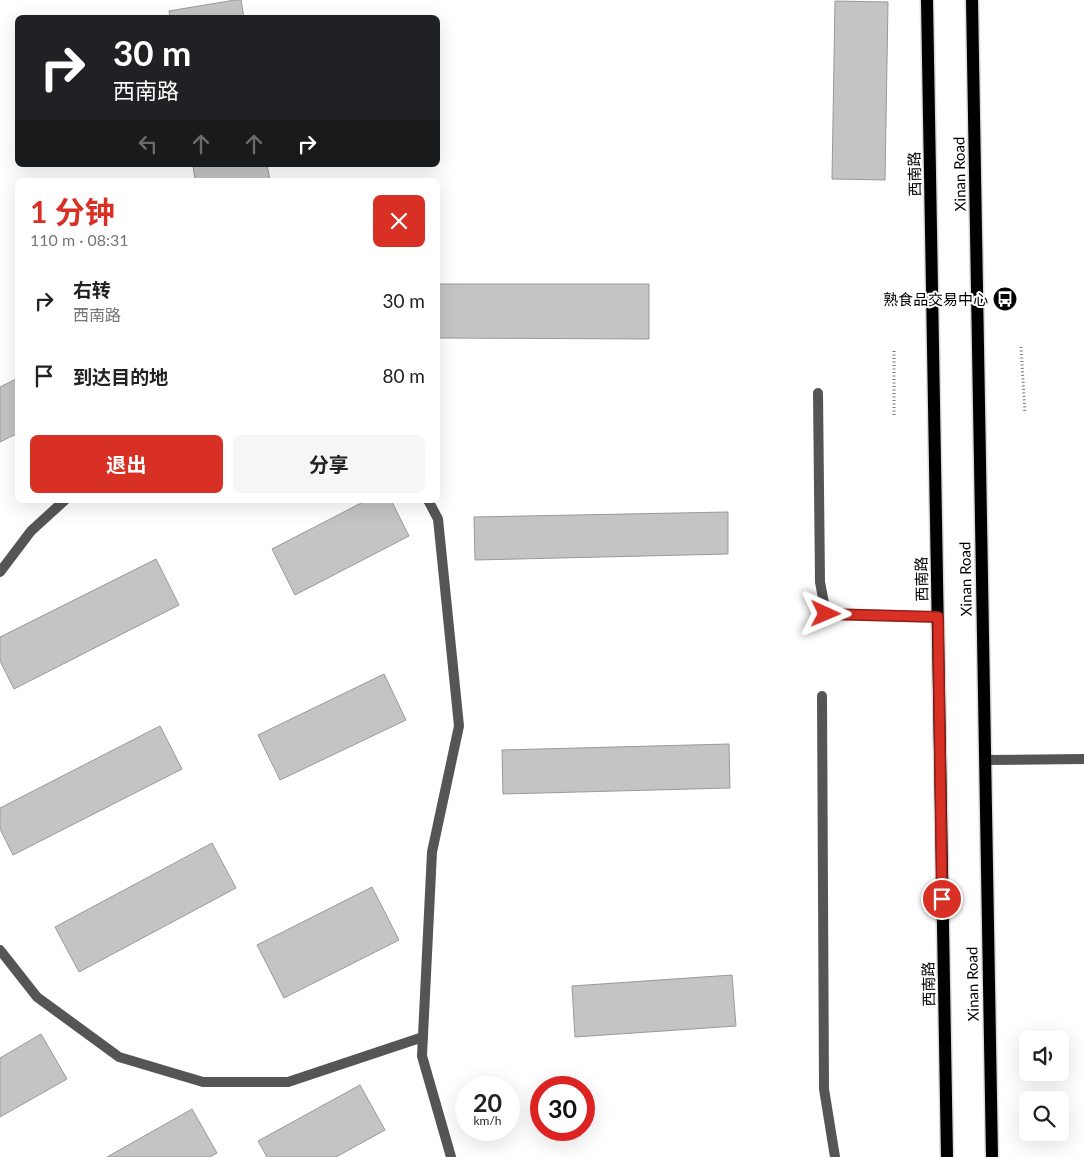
<!DOCTYPE html>
<html lang="zh">
<head>
<meta charset="utf-8">
<style>
  :root { --surface:#fff; --page:#f6f6f6; --text:#222; --muted:#767676; --accent:#d93025 }
  body { margin:0; font-family:Lato,"Noto Sans SC",sans-serif; background:var(--page); color:var(--text); height:100vh; display:flex; flex-direction:column; font-size:19px; white-space:nowrap }
  * { box-sizing:border-box; margin:0 }
  p { font-size:16px; color:var(--muted) }
  .icon { flex:none; width:28px; height:28px; fill:none; stroke:currentColor; stroke-width:2; stroke-linecap:round; stroke-linejoin:round }
  .map { position:relative; flex:1; overflow:hidden }
  .drawer { position:absolute; left:15px; top:178px; width:425px; height:325px; display:flex; flex-direction:column; background:var(--surface); border-radius:8px; box-shadow:0 5px 20px #0002 }
  .drawer>* { flex:none }
  .top-card { position:absolute; left:15px; top:15px; width:425px; height:152px; border-radius:8px; box-shadow:0 5px 20px #0002; background:#202124; color:#fff; overflow:hidden }
  .controls { position:absolute; left:1019px; top:1031px; display:grid; gap:10px }
  .controls a { display:grid; place-items:center; width:50px; height:50px; border-radius:8px; background:var(--surface); box-shadow:0 5px 20px #0002; font-size:25px }
  .speed { position:absolute; left:455px; top:1076px; display:flex; gap:10px; font-size:25px; font-weight:700; text-align:center }
  .speed>* { display:grid; place-content:center; width:65px; height:65px; border-radius:50%; background:var(--surface); box-shadow:0 5px 20px #0002; line-height:1 }
  .speed small { font-size:12px; font-weight:400 }
  .speed .limit { border:8px solid #d22; background:#fff; color:#111 }
  .pin { position:absolute; display:grid; place-items:center; width:42px; height:42px; color:#fff; margin:-21px; border:2px solid #fff; border-radius:50%; box-shadow:0 1px 5px #0007 }
  .me { position:absolute; width:55px; margin:-28px; rotate:91deg; stroke-linejoin:round; filter:drop-shadow(0 0 4px #0008) }
  .turn { display:flex; align-items:center; gap:18px; height:105px; padding:0 15px; font-size:22px }
  .turn .icon { width:65px; height:65px; stroke-width:2.5 }
  .turn b { display:block; font-size:35px; line-height:42px }
  .lanes { display:flex; align-items:center; height:48px; padding:0 15px; background:#0003; justify-content:center; gap:25px; direction:ltr }
  .lanes .off { opacity:.35 }
  .round { display:grid; place-items:center; flex:none; width:52px; height:52px; border-radius:8px; background:var(--page) }
  .headline { display:flex; align-items:center; justify-content:space-between; height:85px; padding:0 15px }
  h1 { font-size:30px; font-weight:700; line-height:38px; color:var(--accent) }
  .primary-button { display:flex; gap:10px; margin-top:auto; padding:10px 15px }
  .primary-button a { flex:1; height:58px; border-radius:8px; background:var(--accent); color:#fff; font-size:20px; font-weight:700; line-height:58px; text-align:center }
  .primary-button a+a { background:var(--page); color:var(--text) }
  ul { padding:0; list-style:none }
  li { display:flex; align-items:center; gap:15px; height:75px; padding:0 15px }
  li div { flex:1 }
  li b { display:block; font-size:19px }
  li em { font-style:normal }
  .map>svg:first-child { display:block }
  .building { fill:#c4c4c4; stroke:#999 }
  .lines { fill:none; stroke-linecap:round; stroke-linejoin:round }
  .primary-casing { stroke:#dbdbdb; stroke-width:15 }
  .path { stroke:#777; stroke-width:3; stroke-dasharray:1 2.5; stroke-linecap:butt }
  .street { stroke:#555; stroke-width:10 }
  .primary { stroke:#000; stroke-width:12 }
  .route-casing { stroke:#8d1f18; stroke-width:12 }
  .route { stroke:#d93025; stroke-width:9 }
  .labels { text-anchor:middle; dominant-baseline:central; stroke-width:4; stroke-linejoin:round; paint-order:stroke }
  .street-label { font-size:15px; fill:#000; stroke:#fff }
  .poi-label { font-size:15px; fill:#000; stroke:#fff; text-anchor:end }
</style>
</head>
<body>
<div class="map">
<svg width="1084" height="1157" viewBox="0 0 1084 1157">
  <rect width="100%" height="100%" fill="#fff"/>
  <!-- building -->
  <path class="building" d="M235,0h6l3,18h-74l-1,-7z
    M835,1l53,1 -3,178 -53,-1z
    M193,165h74l3,15h-75z
    M438,284h211v55l-211,-1z
    M18,378v55l-18,9v-55z
    M367,500h24l18,36 -114,59 -23,-46z
    M728,512v42l-253,6 -1,-43z
    M156,559l23,46 -165,84 -14,-28v-24z
    M384,674l22,46 -126,60 -22,-45z
    M160,726l22,43 -169,86 -13,-26v-21z
    M729,744l1,44 -227,6 -1,-44z
    M212,843l24,45 -157,84 -24,-45z
    M372,887l27,53 -115,58 -27,-53z
    M732,975l4,51 -161,11 -3,-51z
    M41,1034l26,45 -67,38v-59z
    M360,1085l25,45 -49,27h-69l-9,-16z
    M192,1109l25,44 -7,4h-103z"/>
  <g class="lines">
    <defs>
      <path id="primary" d="M927,0l20,1157
        M972,0l20,1157"/>
    </defs>
    <!-- primary casing -->
    <use href="#primary" class="primary-casing"/>
    <!-- path -->
    <path class="path" d="M1021,347l4,66
      M894,351v64"/>
    <!-- street -->
    <path class="street" d="M818,393l2,189 6,32 112,3
      M428,500l10,19 21,207 -27,126 -10,204 29,101
      M0,572l31,-41 34,-31
      M822,696l2,393 11,68
      M985,760l99,-1
      M0,950l37,47 82,60 84,25h85l135,-45"/>
    <!-- primary -->
    <use href="#primary" class="primary"/>
  </g>
  <g class="lines">
    <defs>
      <path id="route" d="M826,614l112,3 4,282"/>
    </defs>
    <!-- route casing -->
    <use href="#route" class="route-casing"/>
    <!-- route -->
    <use href="#route" class="route"/>
  </g>
  <!-- icons -->
  <defs>
    <symbol id="bus-disc" viewBox="-11 -11 22 22"><circle r="9.5" fill="#000" stroke="#fff"/><path d="M-5-6H5V4H4V6H2V4H-2V6H-4V4H-5ZM-3.5-4V0h7V-4ZM-3.5 1.2v1.5H-2V1.2ZM2 1.2v1.5H3.5V1.2Z" fill="#fff"/></symbol>
  </defs>
  <g fill-rule="evenodd">
    <use href="#bus-disc" x="991" y="285" width="28" height="28"/>
  </g>
  <g class="labels">
    <!-- street labels -->
    <g class="street-label">
      <text transform="translate(914 174) rotate(-91)">西南路</text>
      <text transform="translate(959 174) rotate(-91)">Xinan Road</text>
      <text transform="translate(921 579) rotate(-91)">西南路</text>
      <text transform="translate(965 579) rotate(-91)">Xinan Road</text>
      <text transform="translate(928 984) rotate(-91)">西南路</text>
      <text transform="translate(972 984) rotate(-91)">Xinan Road</text>
    </g>
    <!-- poi labels -->
    <g class="poi-label">
      <text x="988" y="299">熟食品交易中心</text>
    </g>
  </g>
</svg>
<div class="controls">
<a><svg class="icon" aria-label="sound" viewBox="0 0 24 24"><path d="M4 9h4l5-4v14l-5-4H4zM17 9q2 3 0 6"/></svg></a>
<a><svg class="icon" aria-label="search" viewBox="0 0 24 24"><circle cx="10" cy="10" r="6"/><path d="M15 15l6 6"/></svg></a>
</div>
<div class="speed"><div>20<small>km/h</small></div><div class="limit">30</div></div>
<div class="pin" style="left:942px;top:899px;background:#d93025"><svg class="icon" aria-label="arrive" viewBox="0 0 24 24"><path d="M6 21V4h12l-3 4 3 4H6"/></svg></div>
<svg class="me" style="left:826px;top:614px" viewBox="-20 -20 40 40"><path d="M0-17L14 15 0 8-14 15z" fill="#d93025" stroke="#fff" stroke-width="4"/></svg>
<div class="top-card">
<div class="turn"><svg class="icon" aria-label="right" viewBox="0 0 24 24"><path d="M7 20v-9h11M14 6l5 5-5 5"/></svg><div><b>30 m</b>西南路</div></div>
<div class="lanes"><svg class="icon off" aria-label="left" viewBox="0 0 24 24"><path d="M17 20v-9H6M10 6l-5 5 5 5"/></svg><svg class="icon off" aria-label="ahead" viewBox="0 0 24 24"><path d="M12 20V5M6 11l6-6 6 6"/></svg><svg class="icon off" aria-label="ahead" viewBox="0 0 24 24"><path d="M12 20V5M6 11l6-6 6 6"/></svg><svg class="icon" aria-label="right" viewBox="0 0 24 24"><path d="M7 20v-9h11M14 6l5 5-5 5"/></svg></div>
</div>
<section class="drawer">
<div class="headline"><div><h1>1 分钟</h1><p>110 m · 08:31</p></div><a class="round" style="background:#d93025;color:#fff"><svg class="icon" aria-label="close" viewBox="0 0 24 24"><path d="M6 6l12 12M18 6L6 18"/></svg></a></div>
<ul>
<li><svg class="icon" aria-label="right" viewBox="0 0 24 24"><path d="M7 20v-9h11M14 6l5 5-5 5"/></svg><div><b>右转</b><p>西南路</p></div><em>30 m</em></li>
<li><svg class="icon" aria-label="arrive" viewBox="0 0 24 24"><path d="M6 21V4h12l-3 4 3 4H6"/></svg><div><b>到达目的地</b></div><em>80 m</em></li>
</ul>
<div class="primary-button"><a>退出</a><a>分享</a></div>
</section>
</div>
</body>
</html>
